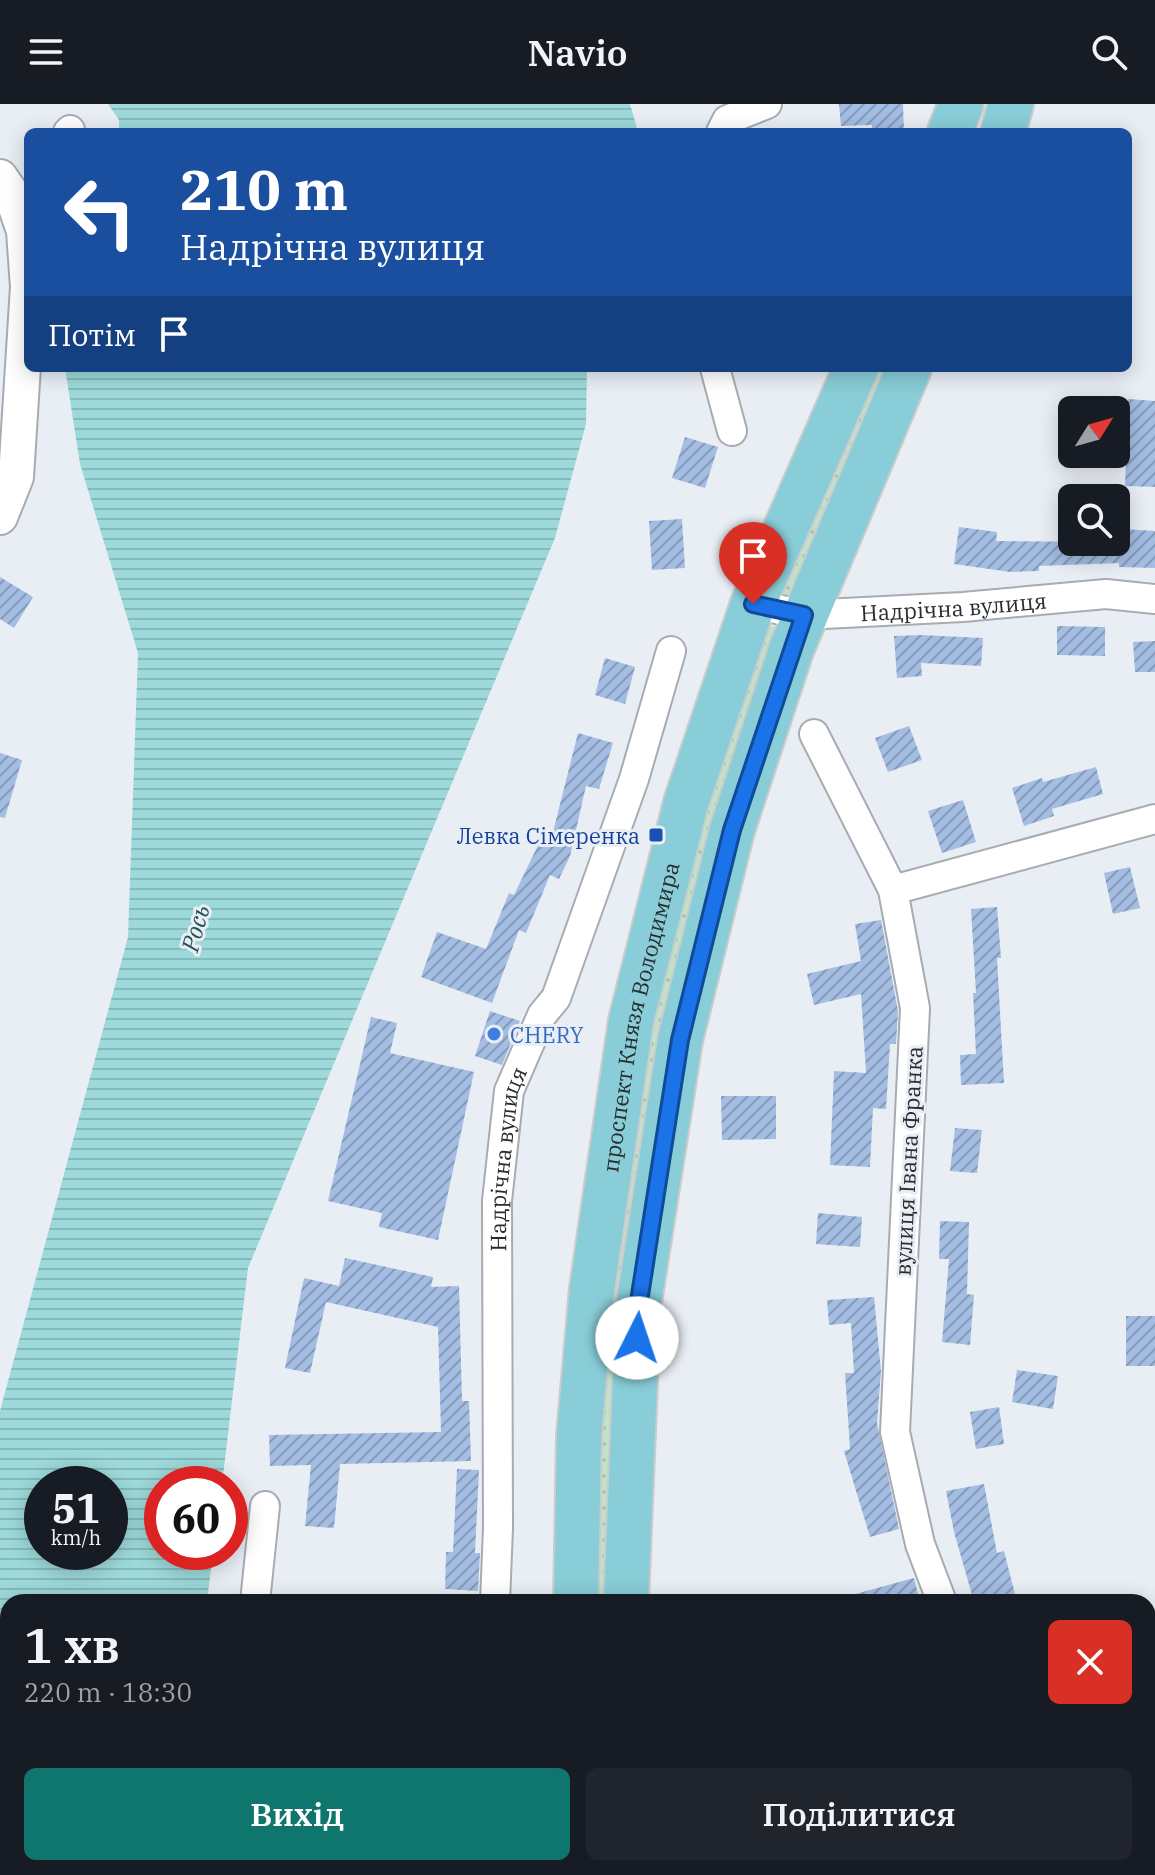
<!DOCTYPE html>
<html lang="uk">
<head>
<meta charset="utf-8">
<style>
  :root { --surface:#171b24; --page:#20242c; --text:#f1f3f6; --muted:#9ea1a6; --accent:#0f766e }
  body { margin:0; font-family:"IBM Plex Serif",serif; background:var(--page); color:var(--text); height:100vh; display:flex; flex-direction:column; font-size:30px; white-space:nowrap }
  * { box-sizing:border-box; margin:0 }
  p { font-size:26px; color:var(--muted) }
  .icon { flex:none; width:44px; height:44px; fill:none; stroke:currentColor; stroke-width:2; stroke-linecap:round; stroke-linejoin:round }
  .map { position:relative; flex:1; overflow:hidden }
  .drawer { position:absolute; left:0px; top:1490px; width:1156px; height:282px; display:flex; flex-direction:column; background:var(--surface); border-radius:24px 24px 0 0; box-shadow:0 4px 20px #0003 }
  .drawer>* { flex:none }
  .guide { position:absolute; left:24px; top:24px; width:1108px; height:244px; border-radius:12px; box-shadow:0 4px 20px #0003; background:#1a4fa0; color:#fff; overflow:hidden }
  .needle { width:52px; rotate:53deg }
  .controls { position:absolute; left:1058px; top:292px; display:grid; gap:16px }
  .controls a { display:grid; place-items:center; width:72px; height:72px; border-radius:12px; background:var(--surface); box-shadow:0 4px 20px #0003; font-size:40px }
  .speed { position:absolute; left:24px; top:1362px; display:flex; gap:16px; font-size:40px; font-weight:700; text-align:center }
  .speed>* { display:grid; place-content:center; width:104px; height:104px; border-radius:50%; background:var(--surface); box-shadow:0 4px 20px #0003; line-height:1 }
  .speed small { font-size:20px; font-weight:400 }
  .speed .limit { border:12px solid #d22; background:#fff; color:#111 }
  .pin { position:absolute; display:grid; place-items:center; width:68px; height:68px; color:#fff; margin:-82px -34px; border-radius:50% 50% 50% 0; rotate:-45deg; box-shadow:0 0 8px #0007 }
  .pin .icon { rotate:45deg }
  .me { position:absolute; width:88px; margin:-44px; rotate:4deg; stroke-linejoin:round; filter:drop-shadow(0 0 6px #0008) }
  .turn { display:flex; align-items:center; gap:28px; height:168px; padding:0 24px; font-size:36px }
  .turn .icon { width:104px; height:104px; stroke-width:2.5 }
  .turn b { display:block; font-size:56px; line-height:68px }
  .then { display:flex; align-items:center; height:76px; padding:0 24px; background:#0003; gap:16px; font-size:30px }
  .round { display:grid; place-items:center; flex:none; width:84px; height:84px; border-radius:12px; background:var(--page) }
  .overview { display:flex; align-items:center; justify-content:space-between; height:136px; padding:0 24px }
  h1 { font-size:48px; font-weight:600; line-height:60px }
  .cta { display:flex; gap:16px; margin-top:auto; padding:16px 24px }
  .cta a { flex:1; height:92px; border-radius:12px; background:var(--accent); color:#fff; font-size:32px; font-weight:600; line-height:92px; text-align:center }
  .cta a+a { background:var(--page); color:var(--text) }
  header { display:flex; justify-content:space-between; align-items:center; height:104px; padding:0 24px; background:var(--surface); font-size:36px; font-weight:600 }
  .map>svg:first-child { display:block }
  .grass { fill:url(#grass-dots) }
  .water { fill:url(#water-rules); fill-rule:evenodd }
  .building { fill:url(#building-hatch) }
  .lines { fill:none; stroke-linecap:round; stroke-linejoin:round }
  .minor-casing { stroke:#a7acb2; stroke-width:32 }
  .tertiary-casing { stroke:#a7acb2; stroke-width:38 }
  .primary-casing { stroke:#cccccd; stroke-width:48 }
  .minor { stroke:#fff; stroke-width:28 }
  .tertiary { stroke:#fff; stroke-width:34 }
  .primary { stroke:#88cdd7; stroke-width:44 }
  .route-casing { stroke:#114b97; stroke-width:20 }
  .route { stroke:#1a73e8; stroke-width:14 }
  .transit-dot { fill:#1a4fb4; stroke:#e9eef5; stroke-width:3 }
  .shop-dot { fill:#3f7fe0; stroke:#e9eef5; stroke-width:3 }
  .labels { text-anchor:middle; dominant-baseline:central; stroke-width:6; stroke-linejoin:round; paint-order:stroke }
  .street-label { font-size:22px; fill:#2a2c2f; stroke:#e9eef5 }
  .transit-label { font-size:22px; fill:#164399; stroke:#e9eef5; text-anchor:end }
  .shop-label { font-size:22px; fill:#366cbe; stroke:#e9eef5; text-anchor:start }
  .water-label { font-size:24px; font-style:italic; fill:#205355; stroke:#e9eef5 }
</style>
</head>
<body>
<header><svg class="icon" aria-label="menu" viewBox="0 0 24 24"><path d="M4 6h16M4 12h16M4 18h16"/></svg>Navio<svg class="icon" aria-label="search" viewBox="0 0 24 24"><circle cx="10" cy="10" r="6"/><path d="M15 15l6 6"/></svg></header>
<div class="map">
<svg width="1155" height="1771" viewBox="0 0 1155 1771">
  <defs>
    <pattern id="grass-dots" width="8" height="8" patternUnits="userSpaceOnUse" patternTransform="scale(2)"><rect width="8" height="8" fill="#c1e2c9"/><path d="M2 2h.1M6 6h.1" fill="none" stroke="#a6c2ad" stroke-width="1.8" stroke-linecap="round"/></pattern>
    <pattern id="water-rules" width="6" height="5" patternUnits="userSpaceOnUse" patternTransform="scale(2)"><rect width="6" height="5" fill="#9dd9da"/><path d="M0 2.5h6" fill="none" stroke="#87babb"/></pattern>
    <pattern id="building-hatch" width="6" height="6" patternUnits="userSpaceOnUse" patternTransform="scale(2)"><rect width="6" height="6" fill="#a3bde3"/><path d="M-1 1l2-2M0 6l6-6M5 7l2-2" fill="none" stroke="#859ab8"/></pattern>
  </defs>
  <rect width="100%" height="100%" fill="#e9eef5"/>
  <!-- grass -->
  <path class="grass" d="M872,264h20l-100,229 -17,-5z
    M764,521l17,3 -61,183 -110,791h-17l10,-261 46,-320 54,-216z"/>
  <!-- water -->
  <path class="water" d="M108,0h522l8,28h-519v-12z
    M65,264h522l-1,56 -31,114 -307,730 -26,216h-60v68h51l-6,50h-199v266h163l-1,7h-170v-464l128,-474 10,-284 -58,-189zM42,1380h68v68h-68z"/>
  <!-- building -->
  <path class="building" d="M839,0h64l1,28h-32v-7l-31,1z
    M1128,295l27,2v86l-30,-1z
    M685,333l33,10 -13,41 -33,-10z
    M682,415l3,49 -33,2 -3,-49z
    M959,423l38,5 -1,9 124,1 1,-13 34,2v37l-36,-1v-4l-80,3v5l-29,1 -56,-8z
    M0,473l33,20 -19,31 -14,-9z
    M1057,522l48,1v29l-48,-1z
    M921,531l62,3 -2,28 -60,-3 1,13 -25,2 -3,-42z
    M1155,537v31h-20l-2,-30z
    M605,554l30,9 -10,37 -30,-9z
    M909,622l13,34 -34,12 -13,-34z
    M578,629l35,10 -14,46 -13,-3 -16,70 -11,23 -9,-4 -24,58 -7,-3 -27,73 -71,-26 16,-45 49,17 23,-56 5,2 27,-56 9,5z
    M0,649l22,7 -17,58 -5,-1z
    M1096,663l7,27 -51,15 2,7 -30,10 -12,-38 30,-10 1,4z
    M963,696l13,42 -34,11 -14,-42z
    M1130,763l10,41 -27,6 -9,-41z
    M997,803l4,51h-4l7,125 -43,2 -1,-30 16,-1 -3,-61h3l-5,-84z
    M881,816l17,91 -2,33h-6l-4,65 -13,-1 -3,59 -40,-2 4,-94 32,2 -5,-79 -47,11 -7,-31 54,-13 -6,-37z
    M490,907l30,10 -18,44 -27,-9z
    M371,913l26,6 -7,30 84,19 -36,168 -59,-13 3,-14 -54,-12z
    M721,992h55v43l-54,1z
    M955,1024l27,2 -5,43 -27,-2z
    M818,1109l44,4 -2,30 -44,-3z
    M940,1117l29,1 -2,72 7,1 -4,50 -28,-3 7,-83h-10z
    M345,1154l88,19 -2,10 28,-1 3,115h7l2,60 -131,3 -6,64 -29,-2 6,-61 -41,1 -1,-31 172,-3 -3,-105 -112,-25 -16,71 -25,-5 19,-90 35,8z
    M874,1193l7,74 -4,52 22,106 -29,8 -26,-86 6,-2 -5,-76h9l-3,-50 -22,2 -2,-25z
    M1126,1212h29v50h-29z
    M1017,1266l41,6 -5,33 -41,-7z
    M999,1303l5,37 -28,5 -6,-37z
    M457,1365l22,1 -4,83h5l-2,38 -33,-2 1,-37h7z
    M984,1380l13,69 7,-2 11,43 -30,8h-11l-20,-70 -8,-41z
    M914,1474l6,24h-71l-1,-6z"/>
  <g class="lines">
    <defs>
      <g id="minor">
        <path d="M68,28l2,-2"/>
        <path d="M721,28l6,-12 40,-16"/>
        <path d="M715,264l17,63"/>
        <path id="s1" d="M753,500l51,11 159,-8 143,-13 49,5"/>
        <path d="M814,630l79,156 22,118 -20,424 25,112 22,58"/>
        <path d="M893,786l262,-71"/>
        <path d="M255,1498l10,-96"/>
        <path id="s2" d="M495,1498l3,-74 -1,-327 12,-110 33,-76 14,-17 78,-219 37,-128"/>
        <path d="M1148,1588l7,-6"/>
        <path d="M1039,1764l1,7"/>
        <path d="M242,1771l2,-7"/>
        <path d="M490,1771v-7"/>
      </g>
      <path id="tertiary" d="M0,73l11,16 13,38 4,56 -12,190 -16,40"/>
      <g id="primary">
        <path d="M950,28l11,-28"/>
        <path d="M1003,28l8,-28"/>
        <path id="s3" d="M576,1498l3,-166 13,-147 39,-268 55,-218 67,-199 103,-236"/>
        <path d="M626,1498l12,-294 42,-268 52,-210 59,-180 118,-282"/>
        <path d="M576,1771v-7"/>
        <path d="M625,1771l1,-7"/>
      </g>
    </defs>
    <!-- minor casing -->
    <use href="#minor" class="minor-casing"/>
    <!-- tertiary casing -->
    <use href="#tertiary" class="tertiary-casing"/>
    <!-- primary casing -->
    <use href="#primary" class="primary-casing"/>
    <!-- minor -->
    <use href="#minor" class="minor"/>
    <!-- tertiary -->
    <use href="#tertiary" class="tertiary"/>
    <!-- primary -->
    <use href="#primary" class="primary"/>
  </g>
  <g class="lines">
    <defs>
      <path id="route" d="M637,1234l1,-30 42,-268 52,-210 72,-215 -51,-11"/>
    </defs>
    <!-- route casing -->
    <use href="#route" class="route-casing"/>
    <!-- route -->
    <use href="#route" class="route"/>
  </g>
  <!-- markers -->
  <rect class="transit-dot" x="648" y="723" width="16" height="16" rx="4"/>
  <circle class="shop-dot" cx="494" cy="930" r="8"/>
  <g class="labels">
    <!-- street labels -->
    <g class="street-label">
      <text stroke="none"><textPath href="#s1" startOffset="202">Надрічна вулиця</textPath></text>
      <text stroke="none"><textPath href="#s3" startOffset="590">проспект Князя Володимира</textPath></text>
      <text stroke="none"><textPath href="#s2" startOffset="444">Надрічна вулиця</textPath></text>
      <text transform="translate(908 1057) rotate(-87)">вулиця Івана Франка</text>
    </g>
    <!-- transit labels -->
    <g class="transit-label">
      <text x="640" y="731">Левка Сімеренка</text>
    </g>
    <!-- shop labels -->
    <g class="shop-label">
      <text x="510" y="930">CHERY</text>
    </g>
    <!-- water labels -->
    <g class="water-label">
      <text transform="translate(195 824) rotate(-75)">Рось</text>
    </g>
  </g>
</svg>
<div class="controls">
<a><svg class="needle" viewBox="-14 -14 28 28"><path d="M0-13l5 13h-10z" fill="#e53935"/><path d="M0 13l5-13h-10z" fill="#9ea1a6"/></svg></a>
<a><svg class="icon" aria-label="search" viewBox="0 0 24 24"><circle cx="10" cy="10" r="6"/><path d="M15 15l6 6"/></svg></a>
</div>
<div class="speed"><div>51<small>km/h</small></div><div class="limit">60</div></div>
<div class="pin" style="left:753px;top:500px;background:#d93025"><svg class="icon" aria-label="arrive" viewBox="0 0 24 24"><path d="M6 21V4h12l-3 4 3 4H6"/></svg></div>
<svg class="me" style="left:637px;top:1234px" viewBox="-20 -20 40 40"><circle r="19" fill="#fff"/><path d="M0-13L10 11 0 6-10 11z" fill="#1a73e8"/></svg>
<div class="guide">
<div class="turn"><svg class="icon" aria-label="left" viewBox="0 0 24 24"><path d="M17 20v-9H6M10 6l-5 5 5 5"/></svg><div><b>210 m</b>Надрічна вулиця</div></div>
<div class="then">Потім<svg class="icon" aria-label="arrive" viewBox="0 0 24 24"><path d="M6 21V4h12l-3 4 3 4H6"/></svg></div>
</div>
<section class="drawer">
<div class="overview"><div><h1>1 хв</h1><p>220 m · 18:30</p></div><a class="round" style="background:#d93025;color:#fff"><svg class="icon" aria-label="close" viewBox="0 0 24 24"><path d="M6 6l12 12M18 6L6 18"/></svg></a></div>
<div class="cta"><a>Вихід</a><a>Поділитися</a></div>
</section>
</div>
</body>
</html>
